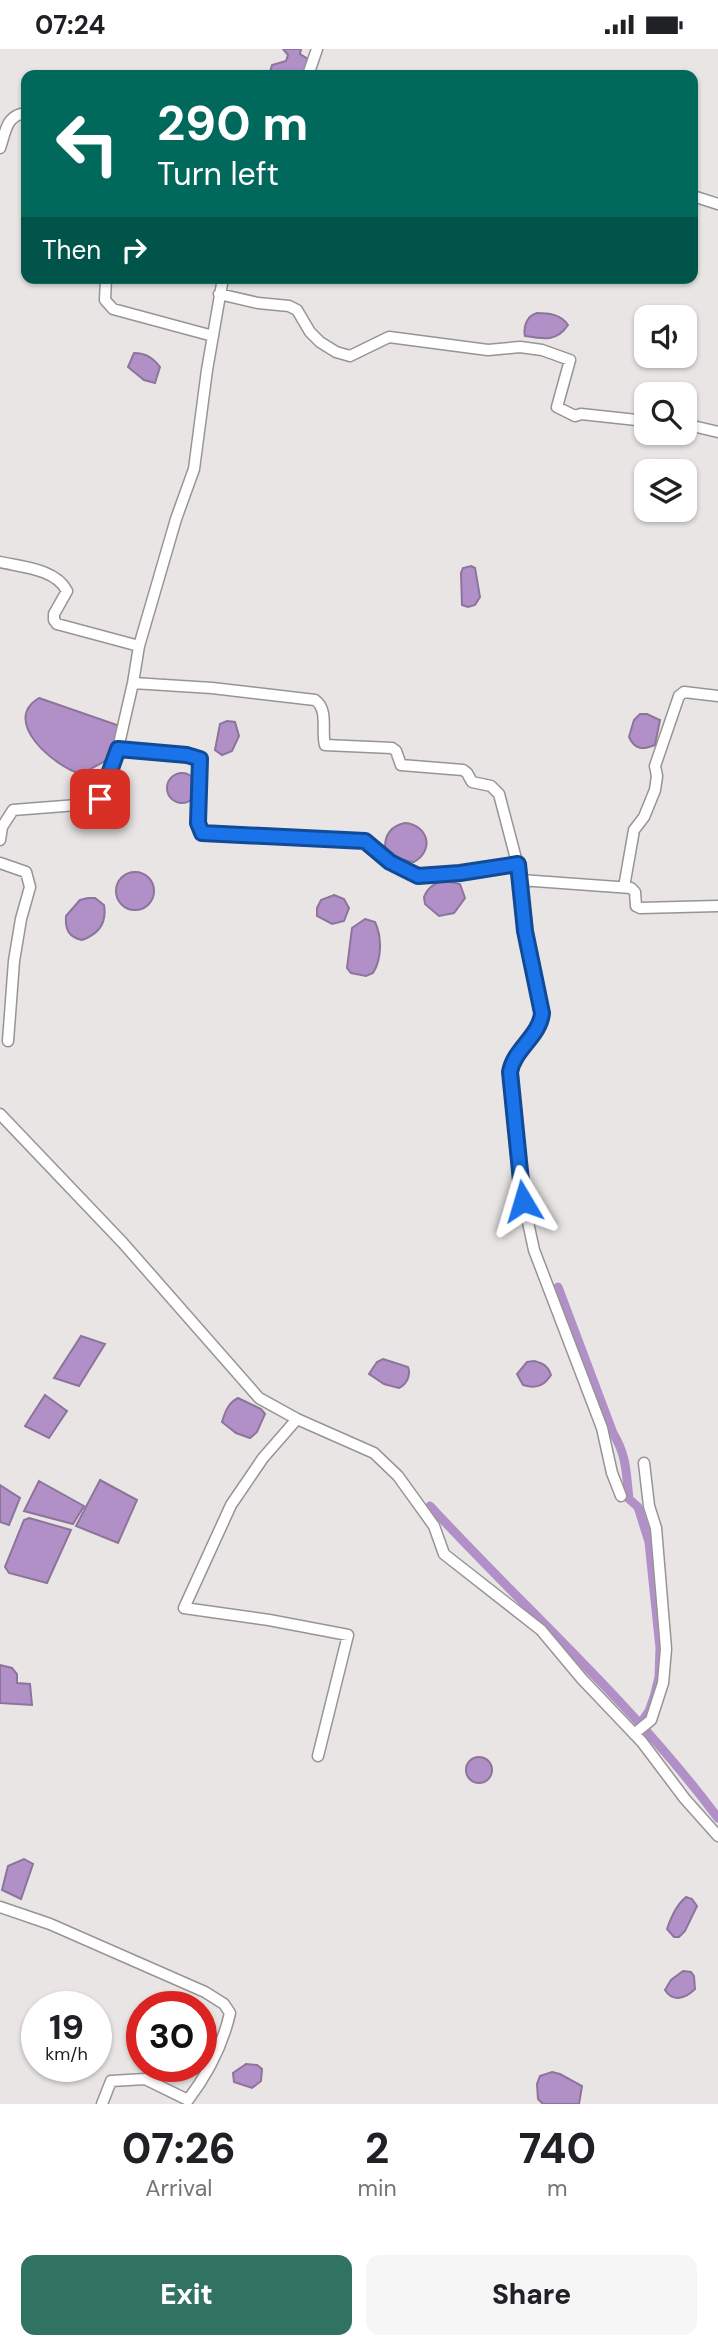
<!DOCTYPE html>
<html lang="en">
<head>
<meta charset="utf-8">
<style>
  :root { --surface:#fff; --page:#f6f6f6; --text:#202124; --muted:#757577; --accent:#317363 }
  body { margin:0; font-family:"DM Sans",sans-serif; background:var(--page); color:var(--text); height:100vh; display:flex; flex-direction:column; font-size:26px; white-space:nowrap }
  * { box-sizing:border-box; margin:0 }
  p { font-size:23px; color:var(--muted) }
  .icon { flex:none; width:38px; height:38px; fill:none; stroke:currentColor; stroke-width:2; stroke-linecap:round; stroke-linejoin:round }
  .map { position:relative; height:2055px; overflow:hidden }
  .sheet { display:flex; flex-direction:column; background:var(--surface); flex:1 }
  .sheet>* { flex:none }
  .banner { position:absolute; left:21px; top:21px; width:677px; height:214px; border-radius:14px; box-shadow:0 2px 5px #0004; background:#00695c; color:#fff; overflow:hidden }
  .fabs { position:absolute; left:634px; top:256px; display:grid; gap:14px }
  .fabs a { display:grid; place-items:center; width:63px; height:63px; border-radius:14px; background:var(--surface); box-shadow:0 2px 5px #0004; font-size:35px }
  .speed { position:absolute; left:21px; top:1942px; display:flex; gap:14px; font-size:35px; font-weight:700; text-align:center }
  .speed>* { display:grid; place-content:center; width:91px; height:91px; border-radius:50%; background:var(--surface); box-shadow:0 2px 5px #0004; line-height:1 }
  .speed small { font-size:18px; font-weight:400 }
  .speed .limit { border:10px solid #d22; background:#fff; color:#111 }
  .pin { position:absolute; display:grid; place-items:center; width:60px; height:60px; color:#fff; margin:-30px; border-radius:14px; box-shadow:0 4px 10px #0006 }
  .me { position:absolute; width:77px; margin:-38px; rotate:353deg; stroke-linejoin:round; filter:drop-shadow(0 0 5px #0008) }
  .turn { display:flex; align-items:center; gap:24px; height:147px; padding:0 21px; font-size:32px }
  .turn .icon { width:91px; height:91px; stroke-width:2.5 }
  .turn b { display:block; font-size:49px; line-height:60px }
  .then { display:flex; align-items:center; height:66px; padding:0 21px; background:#0003; gap:14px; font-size:26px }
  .eta { display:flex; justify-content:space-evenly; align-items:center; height:119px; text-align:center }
  .eta b { font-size:42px; font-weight:800; line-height:49px }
  .button { display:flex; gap:14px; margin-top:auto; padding:14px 21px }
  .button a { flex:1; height:80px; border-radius:14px; background:var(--accent); color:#fff; font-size:28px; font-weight:800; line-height:80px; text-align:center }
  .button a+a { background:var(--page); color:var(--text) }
  .status { display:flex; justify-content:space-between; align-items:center; height:49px; padding:0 35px; background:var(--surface); direction:ltr }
  .status svg { height:19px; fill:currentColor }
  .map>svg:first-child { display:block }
  .water { fill:#b190c8; stroke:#8c749b; stroke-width:2 }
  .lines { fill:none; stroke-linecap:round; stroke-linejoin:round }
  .canal { stroke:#b190c8; stroke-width:9 }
  .minor-casing { stroke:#989495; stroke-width:13 }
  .minor { stroke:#fff; stroke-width:10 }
  .route-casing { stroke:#114b97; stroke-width:18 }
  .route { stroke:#1a73e8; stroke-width:12 }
</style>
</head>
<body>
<div class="status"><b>07:24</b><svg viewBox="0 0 49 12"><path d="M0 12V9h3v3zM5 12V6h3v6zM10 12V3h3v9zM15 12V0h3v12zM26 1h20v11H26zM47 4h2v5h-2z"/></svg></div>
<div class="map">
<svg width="718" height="2055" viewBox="0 0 718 2055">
  <rect width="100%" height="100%" fill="#e9e5e5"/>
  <!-- water -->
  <path class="water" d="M283,0h18l-1,5 8,5 -5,16h-34l3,-10 14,-4 2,-6z
    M537,264c11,0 24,1 31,12 -11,17 -25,14 -43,11 -2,-10 2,-20 12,-23z
    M134,304c12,0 19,5 26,14l-5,16 -11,-3 -16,-13z
    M471,517l4,2 5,29 -5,8 -7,2 -6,-2 -1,-32 2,-5z
    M39,649l78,27 1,4 -9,30 -28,15c-26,-7 -81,-53 -42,-76z
    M640,665h7l13,6 -5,25c-12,5 -20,5 -26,-8l5,-17z
    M227,672l8,1 4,14 -7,15 -10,4 -7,-5 5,-26z
    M167 739a15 15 0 1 1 30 0a15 15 0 1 1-30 0Z
    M405,774c23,2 30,27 9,39 -12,-2 -22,-3 -29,-15 0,-13 6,-21 20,-24z
    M116 842a19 19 0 1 1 38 0a19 19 0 1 1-38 0Z
    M446,832l14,3 5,14 -11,15 -15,3 -14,-12 -1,-7c4,-10 11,-15 22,-16z
    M334,846l10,4 5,9 -5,13 -12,3 -15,-8v-8l4,-8z
    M88,849h7l9,7c3,18 -5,29 -22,35 -13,-3 -17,-10 -16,-24l14,-16z
    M365,870l10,3c7,15 7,37 -2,51l-7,3 -15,-3 -4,-5 5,-40z
    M81,1287l24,8 -26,42 -25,-8z
    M383,1310l25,8c3,8 -1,17 -9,21l-15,-4 -15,-10 8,-12z
    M534,1312c9,2 14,5 17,14 -7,11 -15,14 -28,10l-6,-11 10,-12z
    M45,1346l22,16 -18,27 -24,-12z
    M238,1349l23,11 4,5 -8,18 -7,6 -14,-5 -14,-11c3,-10 6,-19 16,-24z
    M100,1431l37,20 -19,43 -42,-17z
    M39,1432l45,25 -11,18 -49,-13z
    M0,1436l20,13 -11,27 -9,-3z
    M29,1469l42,12 -24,53 -38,-10 -4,-6 19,-47z
    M0,1616l12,3 5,6v9l13,1 2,21 -32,-2z
    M466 1721a13 13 0 1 1 26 0a13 13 0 1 1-26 0Z
    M24,1810l9,5 -12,35 -19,-9 6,-24z
    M686,1848l6,2 5,7 -12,25 -6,6h-5l-7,-8c4,-12 9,-24 19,-32z
    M683,1922l8,1 3,4 1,13c-9,9 -22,14 -30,1l6,-10z
    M246,2015l11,1 5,4 -1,12 -9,7 -18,-6 -1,-9z
    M552,2023l8,2 22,12 -3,18h-36l-5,-5 -1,-15 3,-8z"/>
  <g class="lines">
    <!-- canal -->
    <path class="canal" d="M558,1238l55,146c14,23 13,40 16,66l9,8 11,35 11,106 -1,29 -5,20 -5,14 -9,13
      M430,1457c96,104 203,198 288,312"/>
    <defs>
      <path id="minor" d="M308,26l9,-26
        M0,99c6,-17 6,-33 26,-35
        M693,147l25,8
        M106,229l-1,22 8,9 100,27
        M219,245l39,9 31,3 8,4 13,22 10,10 16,10 14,4 39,-19 99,13 32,-3 22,3 28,10 -13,47 18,9 6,-2 65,7
        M684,375l34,8
        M0,513c22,5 56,7 67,29l-13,23v6l3,4 82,22
        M133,634l79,5 103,12c14,10 6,31 10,45l67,3 4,3 5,14 62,5 4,3 5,9 19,4 8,8 21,80 5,57 17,82c-2,23 -28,36 -32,58l10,114 14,65 68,178 10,45 9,23
        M118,700l69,6 12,4 -1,64 4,10 3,1 160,7 25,21 28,13 42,-2 58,-9
        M0,791l2,-13 11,-17 77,-6 10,-5 16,-42 17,-74 6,-37 37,-127 18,-50 13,-99 16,-92
        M0,814l26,9 4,15 -9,32 -7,42 -6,80
        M521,831l110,8 4,4 1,14 4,2 78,-2
        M624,838l10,-57 10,-13 11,-27 2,-14 -2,-10 24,-70 5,-4 34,4
        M0,1065l123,129 136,155 38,21 77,34 24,23 36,50 10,28 97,76 41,49 60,63 43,57 33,37
        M297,1370l-34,39 -32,47 -47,103 85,12 79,15 -30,121
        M634,1685l17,-14 12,-37 3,-34 -10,-121 -7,-22 -5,-43
        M0,1858l50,17 155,68 19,12 6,9c-7,31 -23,62 -42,87l-43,-21 -34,2 -9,23"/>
    </defs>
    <!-- minor casing -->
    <use href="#minor" class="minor-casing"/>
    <!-- minor -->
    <use href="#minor" class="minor"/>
  </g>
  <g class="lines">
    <defs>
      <path id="route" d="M100,750l18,-50 69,6 13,4 -2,64 4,10 163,8 25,21 28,14 42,-3 58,-9 7,67 17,82c-2,23 -28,36 -32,59l13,129"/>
    </defs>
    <!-- route casing -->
    <use href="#route" class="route-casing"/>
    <!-- route -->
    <use href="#route" class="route"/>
  </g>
</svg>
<div class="fabs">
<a><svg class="icon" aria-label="sound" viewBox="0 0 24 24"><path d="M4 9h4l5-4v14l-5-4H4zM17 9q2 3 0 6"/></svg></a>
<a><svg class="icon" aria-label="search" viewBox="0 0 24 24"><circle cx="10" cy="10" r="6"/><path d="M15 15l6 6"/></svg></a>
<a><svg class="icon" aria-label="layers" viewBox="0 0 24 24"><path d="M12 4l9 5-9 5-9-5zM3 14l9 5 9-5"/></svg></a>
</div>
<div class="speed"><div>19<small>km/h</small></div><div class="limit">30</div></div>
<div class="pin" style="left:100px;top:750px;background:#d93025"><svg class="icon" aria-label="arrive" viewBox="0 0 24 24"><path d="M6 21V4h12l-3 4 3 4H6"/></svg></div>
<svg class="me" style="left:523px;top:1152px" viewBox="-20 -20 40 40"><path d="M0-17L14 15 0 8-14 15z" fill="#1a73e8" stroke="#fff" stroke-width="4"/></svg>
<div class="banner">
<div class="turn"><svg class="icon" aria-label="left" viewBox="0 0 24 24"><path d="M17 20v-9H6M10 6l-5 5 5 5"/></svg><div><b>290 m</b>Turn left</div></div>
<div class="then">Then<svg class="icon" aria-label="right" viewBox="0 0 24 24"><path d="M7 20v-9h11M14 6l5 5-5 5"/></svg></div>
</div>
</div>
<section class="sheet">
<div class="eta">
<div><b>07:26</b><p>Arrival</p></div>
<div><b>2</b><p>min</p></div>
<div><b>740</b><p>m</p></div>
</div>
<div class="button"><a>Exit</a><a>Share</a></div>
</section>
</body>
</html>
